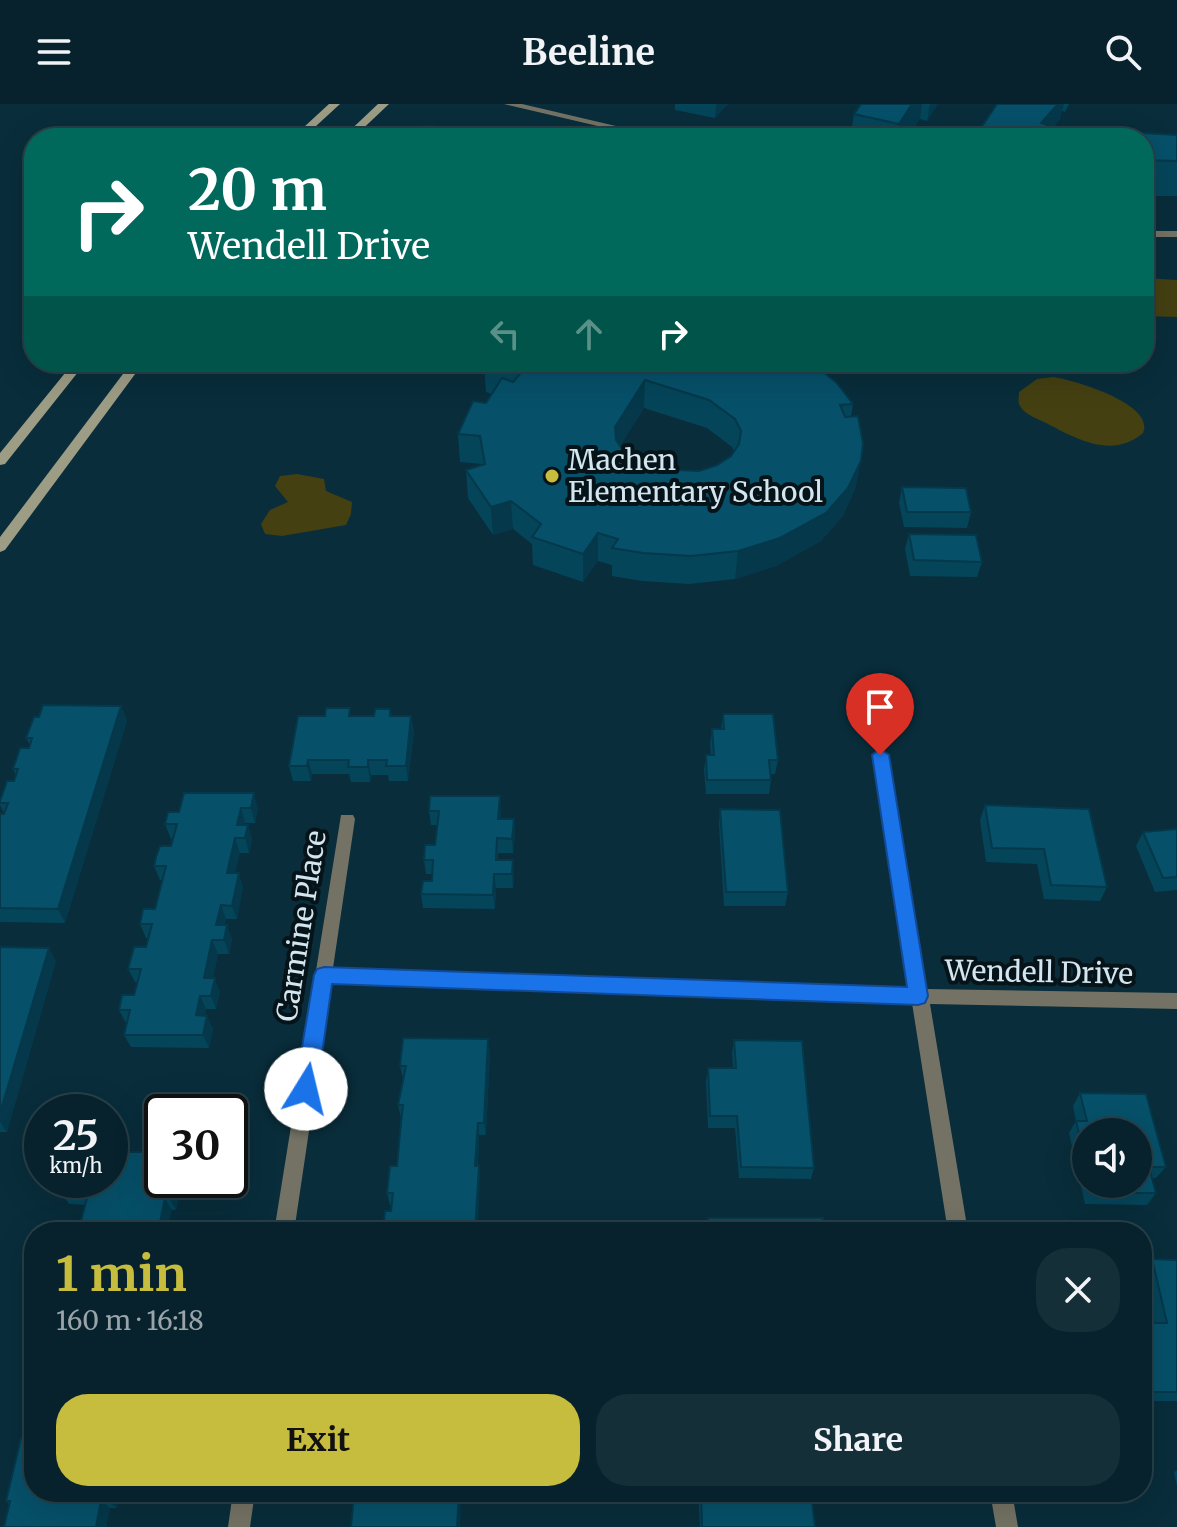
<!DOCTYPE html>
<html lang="en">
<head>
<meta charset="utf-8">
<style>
  :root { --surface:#07222c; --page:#152f38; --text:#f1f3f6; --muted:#98a4a9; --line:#283f48; --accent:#c6bc3d }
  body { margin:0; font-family:Merriweather,serif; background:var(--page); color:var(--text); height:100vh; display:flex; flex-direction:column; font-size:30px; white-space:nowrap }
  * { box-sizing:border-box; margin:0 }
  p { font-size:26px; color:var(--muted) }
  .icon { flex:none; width:44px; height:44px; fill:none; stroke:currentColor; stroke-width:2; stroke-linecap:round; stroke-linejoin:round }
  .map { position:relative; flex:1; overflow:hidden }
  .drawer { position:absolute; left:24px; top:1118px; width:1128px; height:280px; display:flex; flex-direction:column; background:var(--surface); border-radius:32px; box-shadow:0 8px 32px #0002,0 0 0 2px var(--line) }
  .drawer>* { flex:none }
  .guide { position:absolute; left:24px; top:24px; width:1130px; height:244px; border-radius:32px; box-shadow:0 8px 32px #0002,0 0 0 2px var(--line); background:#00695c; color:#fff; overflow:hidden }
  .tools { position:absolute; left:1072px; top:1014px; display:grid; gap:16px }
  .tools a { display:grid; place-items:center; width:80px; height:80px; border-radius:50%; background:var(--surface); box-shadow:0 8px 32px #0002,0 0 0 2px var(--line); font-size:40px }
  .speed { position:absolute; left:24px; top:990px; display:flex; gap:16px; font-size:40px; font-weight:700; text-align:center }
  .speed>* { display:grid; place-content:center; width:104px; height:104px; border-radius:50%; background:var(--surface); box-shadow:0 8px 32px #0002,0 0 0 2px var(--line); line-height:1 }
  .speed small { font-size:20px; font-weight:400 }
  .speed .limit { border:4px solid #111; border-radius:12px; background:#fff; color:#111 }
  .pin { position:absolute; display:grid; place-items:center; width:68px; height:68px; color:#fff; margin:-82px -34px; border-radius:50% 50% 50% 0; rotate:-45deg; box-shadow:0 0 8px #0007 }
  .pin .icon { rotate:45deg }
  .me { position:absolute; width:88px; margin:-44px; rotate:9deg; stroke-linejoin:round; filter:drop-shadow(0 0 6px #0008) }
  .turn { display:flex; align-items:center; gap:28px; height:168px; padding:0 32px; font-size:36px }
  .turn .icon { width:104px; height:104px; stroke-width:2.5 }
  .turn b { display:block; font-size:56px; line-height:68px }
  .lanes { display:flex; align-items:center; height:76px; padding:0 32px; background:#0003; justify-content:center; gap:40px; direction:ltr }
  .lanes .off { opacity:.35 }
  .round { display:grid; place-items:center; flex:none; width:84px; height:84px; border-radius:32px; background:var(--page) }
  .overview { display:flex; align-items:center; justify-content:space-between; height:136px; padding:0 32px }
  h1 { font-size:48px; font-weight:700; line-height:60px; color:var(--accent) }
  .button { display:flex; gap:16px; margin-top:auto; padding:16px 32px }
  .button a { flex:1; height:92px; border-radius:32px; background:var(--accent); color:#111; font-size:32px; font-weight:700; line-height:92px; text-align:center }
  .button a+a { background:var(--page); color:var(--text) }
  header { display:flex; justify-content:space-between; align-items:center; height:104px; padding:0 32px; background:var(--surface); font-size:36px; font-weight:700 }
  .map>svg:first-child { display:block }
  .green { fill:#444012 }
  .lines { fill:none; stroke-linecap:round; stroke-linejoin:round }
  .minor { fill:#737264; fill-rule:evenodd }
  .secondary { fill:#9d9c85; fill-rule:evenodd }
  .wall { fill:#05455a; fill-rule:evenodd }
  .shaded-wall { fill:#04384a }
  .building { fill:#065069; stroke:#04384a; stroke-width:2; fill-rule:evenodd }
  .route { fill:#1a73e8; stroke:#114b97; stroke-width:2 }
  .poi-dot { fill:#c6bc3d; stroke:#06141a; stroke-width:3 }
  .labels { text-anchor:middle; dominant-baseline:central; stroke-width:8; stroke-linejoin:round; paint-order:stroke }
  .poi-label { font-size:28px; fill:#d3e5ee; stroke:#06141a; text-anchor:start }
  .street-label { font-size:28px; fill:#d3e5ee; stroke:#06141a }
</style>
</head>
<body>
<header><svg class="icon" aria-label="menu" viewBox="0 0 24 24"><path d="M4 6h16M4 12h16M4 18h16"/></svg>Beeline<svg class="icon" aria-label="search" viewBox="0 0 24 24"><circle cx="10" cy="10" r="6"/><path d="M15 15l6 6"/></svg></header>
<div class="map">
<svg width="1177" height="1423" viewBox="0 0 1177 1423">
  <rect width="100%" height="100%" fill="#092d3b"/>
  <!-- green -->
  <path class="green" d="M1144,174l33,2v37l-33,-1z
    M1053,273c21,3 103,27 90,56 -31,27 -68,5 -99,-11 -8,-4 -21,-8 -25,-18 -1,-4 0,-8 0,-12l18,-13z
    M297,370l27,5 2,12 26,11 -1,12 -5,11 -64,11 -17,-2 -4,-10 9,-14 18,-8 -13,-16 5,-10z"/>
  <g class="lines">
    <!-- minor -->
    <path class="minor" d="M504,0h18l145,34h-18z
      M1144,127h33v6h-33z
      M880,645l8,6 39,234 250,4v16l-247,-5 38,228h-20l-36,-229 -581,-20 -37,249h-20l67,-417h12l2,4 -22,149 576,20 -37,-233z
      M233,1388h22l-5,35h-22z
      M990,1388h22l6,35h-22z"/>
    <!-- secondary -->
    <path class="secondary" d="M329,0h11l-37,34h-11z
      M378,0h11l-36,34h-11z
      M74,258h12l-81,102 -5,1v-12z
      M132,258h12l-139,188 -5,2v-15z"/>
  </g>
  <!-- wall -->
  <path class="wall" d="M675,0h53l-13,14 -40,-8z
    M861,0h77l-11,17 -7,-2 -13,19h-57l4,-24z
    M997,0h72l-4,8 -3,-1 -2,8 -7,9 -3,10h-72l1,-7z
    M1126,28l51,3v61h-33v-58h-37l1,-4h18z
    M486,258l367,42 -2,13 10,44 -6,28 -12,27 -22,25 -45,25 -41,13 -46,5 -47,-3 -30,-5v-11l-14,-4 -15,21 -50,-17 -1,-21 -19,-15 -20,6 -25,-37 -2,-28 16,-5v-1l-22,-2 -2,-28 28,-31 6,-9 -6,-2 -2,-28zM644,304l63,20 25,19 2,4 -3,5 -14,9 -18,6 -42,-2 -19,-7 -14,-10 -4,-6z
    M902,383l69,25 -4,16 -63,-1 -5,-24z
    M909,430l73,28 -5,15 -67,-1 -5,-27z
    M121,602l6,15 -62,202 -65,-1v-108l4,-1 -4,-8v-4l14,-20 2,-6 -3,-6 16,-21 1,-3 -4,-7z
    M390,605l2,7h19l3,15 -6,50h-19l-1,-6h-17l-1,7h-19l-2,-8h-37l-1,7h-18l-4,-15 63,-50h22z
    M723,610l55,46 -3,14h-5l1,6 -2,14h-63l-2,-24 2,-15h5l-1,-11 2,-15h9z
    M184,689l74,15 -3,15h-10v2h3l4,15 -3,13h-9l-5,20 8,14 -6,32h-11l-2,6 8,14 -3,15h-11l-5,24 7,14 -4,17h-10l-1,7h2l6,13 -4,19 -78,-1 -7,-12 3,-12h-1l-7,-13 15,-15 3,-13h-2l-7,-13 18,-22 2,-9h-2l-6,-14 15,-15 7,-29h-2l-6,-14 17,-20 2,-7h-2l-6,-15 14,-12z
    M985,701l122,82 -7,14 -56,-2 -7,-35 -51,-2 -6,-42z
    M720,705l68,83 -3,14h-61l-5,-82z
    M429,707h72l-1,8h14l1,15 -2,19h-15v7h15l1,15 -1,13h-17l-1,21 -72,-1 -2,-14 11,-13v-7h-6l-2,-14 11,-15 2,-20h-6z
    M1177,725v61l-22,2 -19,-46 7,-14z
    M0,843l56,14 -49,171h-7z
    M734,936l80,128 -3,11 -72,-1 -4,-50h-27l-2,-47 2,-13h25l-1,-15z
    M490,948l-4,83h-7l-1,31 2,12 -89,33 1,-6h-2l-3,-12 10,-27 4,-48 -3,-13 5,-27 -3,-12z
    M1080,989l86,74 -10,11h-4l4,15 -9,12 -62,-1 -16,-71 7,-12 -3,-15zM1086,1028l52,52h-52z
    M162,1076h20l-6,30 -107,-6 -8,-11z
    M1152,1155l25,1v141h-35v-78h13l-13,-53z
    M1177,1366v16l-3,-14z
    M34,1388h85l-2,16h-7l-4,19h-102l5,-23 -3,-3z
    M698,1388h113l4,35h-115z"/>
  <!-- shaded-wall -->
  <path class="shaded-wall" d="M716,0h12l-13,14z
    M912,0h10l-2,15 -13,19h-11l3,-14z
    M930,0h8l-11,17z
    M1054,0h10l-4,15 -7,9 -3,10h-10l1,-15z
    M645,276l-1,28 -29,47v-28z
    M861,357l-6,28 -12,27 -22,25 -45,25 -41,13 3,-28z
    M511,397l2,28 -20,6 -2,-28z
    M598,429v28l-15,21v-28z
    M121,602l6,15 -62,202 -7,-14z
    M411,612l3,15 -6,50 -2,-15z
    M308,656l4,14 -1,7 -4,-15z
    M368,656l3,15 -1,7 -2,-15z
    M254,689l4,15 -3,15 -4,-15z
    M500,692l1,15 -2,22 -1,-14z
    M241,704l4,15 -3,17 -5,-15z
    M514,715l1,15 -2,19 -1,-14z
    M248,721l4,15 -3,13 -4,-15z
    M235,734l5,15 -8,34 -5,-14z
    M513,756l1,15 -1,13 -1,-14z
    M239,769l4,14 -6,32 -5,-13z
    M494,770l2,14 -1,21 -2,-14z
    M221,801l5,14 -5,20 -5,-14z
    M227,821l5,14 -3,15 -5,-14z
    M212,836l6,14 -8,38 -6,-14z
    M49,844l7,13 -49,171 -7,-10v-9z
    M215,874l5,14 -4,17 -5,-13z
    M200,892l6,13 -4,19 -6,-13z
    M207,912l6,13 -4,19 -6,-13z
    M488,935l2,13 -4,83 -2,-12z
    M478,1019l1,12 -2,43 -2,-12z
    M479,1062l1,12 -2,54h-3z
    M173,1076h9l-6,30 -7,-12z
    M165,1094l7,12 -5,22h-9z
    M110,1388h9l-2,16 -9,-7z
    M459,1391l2,7 -1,25h-3z
    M101,1397l9,7 -4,19h-10z"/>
  <!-- building -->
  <path class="building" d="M861,0h51l-13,20 -45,-10z
    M997,0h61l-17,19 6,2 -6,10 -7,-1 -2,4h-22l-31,-7z
    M433,22v3l20,1v-3l94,4v7h-151l2,-10z
    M1126,28l51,3v26l-33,-1v-22h-35l-1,-4 20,1z
    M486,258h324l26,20 17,22 -13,1 5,12 13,-1 5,27 -2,18 -13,27 -22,25 -46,25 -42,13 -47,5 -48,-3 -31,-5 6,-9 -20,-6 -15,21 -51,-17 9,-13 -30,-23 -20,6 -25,-37 19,-6 -5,-28 -22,-2 15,-33 13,2 16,-25 11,4 7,-8 -36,-10zM645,276l64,20 26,19 6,12 -2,13 -8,12 -14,9 -18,6 -42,-2 -19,-7 -14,-10 -8,-12 -1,-13z
    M902,383l64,1 5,24h-64z
    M909,430l67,1 6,27 -68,-2z
    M43,601l78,1 -63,203 -58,-1v-94h4l4,-11h-8v-2l7,-20h7l4,-12h-5l7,-21h9l3,-10h-6l8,-21h5z
    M326,604h24l-1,8h25l1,-7h15v7h21l-5,50h-20l1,-6h-19v7h-20l1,-7h-41l-1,6h-18l9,-50h27z
    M723,610h50l5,46h-9l2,20h-64l-1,-25h8l-2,-26h12z
    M184,689h70l-3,15h-10l-4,17h11l-3,13h-10l-8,35h12l-7,33 -11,-1 -5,20h11l-3,15h-12l-8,38h11l-4,18h-11l-4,19 11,1 -4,19h-79l6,-25h-11l3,-15h12l7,-26h-13l6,-22h12l6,-23h-12l3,-15h12l11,-43h-12l2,-9 4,-11h11l6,-22h-12l3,-12h11z
    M430,692h70l-2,23h16l-1,11 -1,9 -15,-1 -1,22h17l-1,14h-18l-1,21 -72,-1 2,-13h9l1,-21h-9l1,-15h10l4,-34h-10z
    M985,701l104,4 18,78 -56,-2 -7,-36 -52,-1z
    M720,705l60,1 8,82h-62z
    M1177,725v48l-14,1 -20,-46z
    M0,843l49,1 -49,165z
    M403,934l85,1 -4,84h-6l-3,43h4l-4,66h-92l2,-21h6l2,-18h-6l3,-27h7l4,-44 2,-17h-5l8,-39h-6z
    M734,936l68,1 12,127 -73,-1 -4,-51h-27l-2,-48h28z
    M1080,989l66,1 20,73h-17l7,26h-63l-2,-9h47v-52h-52v31l-10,-42h11z
    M110,1048h52v28h11l-4,18h-4l-7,34h-80l9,-34h-6l1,-5h-21l3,-13h46z
    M708,1114h115l1,14h-115z
    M1152,1155l25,1v132h-35v-69h25z
    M21,1334h13v54h76l-2,9h-7l-5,26h-92l6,-26h-4z
    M701,1388h110l4,35h-113z
    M354,1390l105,1 -2,32h-106z"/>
  <!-- route -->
  <path class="route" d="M880,645l9,6 39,241 -3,7 -7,2 -586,-21 -15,105 -4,7 -7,3 -7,-3 -4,-7 19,-114 3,-6 7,-2 583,20 -35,-232z"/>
  <!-- markers -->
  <circle class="poi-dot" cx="552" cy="372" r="8"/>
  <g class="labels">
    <!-- poi labels -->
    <g class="poi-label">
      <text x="568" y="356">Machen<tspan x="568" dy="32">Elementary School</tspan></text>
    </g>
    <!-- street labels -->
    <g class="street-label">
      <text transform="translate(301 822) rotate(-81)">Carmine Place</text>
      <text transform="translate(1039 868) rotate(1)">Wendell Drive</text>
    </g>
  </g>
</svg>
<div class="tools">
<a><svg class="icon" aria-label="sound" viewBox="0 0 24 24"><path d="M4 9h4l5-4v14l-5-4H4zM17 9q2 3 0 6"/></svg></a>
</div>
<div class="speed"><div>25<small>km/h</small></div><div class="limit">30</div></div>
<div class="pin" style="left:880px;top:651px;background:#d93025"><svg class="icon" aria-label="arrive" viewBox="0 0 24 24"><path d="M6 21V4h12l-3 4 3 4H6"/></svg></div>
<svg class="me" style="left:306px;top:985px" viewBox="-20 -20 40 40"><circle r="19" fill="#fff"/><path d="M0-13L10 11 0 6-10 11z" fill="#1a73e8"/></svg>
<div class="guide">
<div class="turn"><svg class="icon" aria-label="right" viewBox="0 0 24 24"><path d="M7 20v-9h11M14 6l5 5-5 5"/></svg><div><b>20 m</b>Wendell Drive</div></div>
<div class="lanes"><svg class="icon off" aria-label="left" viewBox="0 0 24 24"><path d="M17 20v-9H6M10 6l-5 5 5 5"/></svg><svg class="icon off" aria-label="ahead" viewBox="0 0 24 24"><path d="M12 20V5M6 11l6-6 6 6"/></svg><svg class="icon" aria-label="right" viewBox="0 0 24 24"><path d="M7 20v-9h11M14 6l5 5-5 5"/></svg></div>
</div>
<section class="drawer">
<div class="overview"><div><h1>1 min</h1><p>160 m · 16:18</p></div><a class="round"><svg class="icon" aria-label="close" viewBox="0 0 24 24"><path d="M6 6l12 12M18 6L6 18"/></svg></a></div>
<div class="button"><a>Exit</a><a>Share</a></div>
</section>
</div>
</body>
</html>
